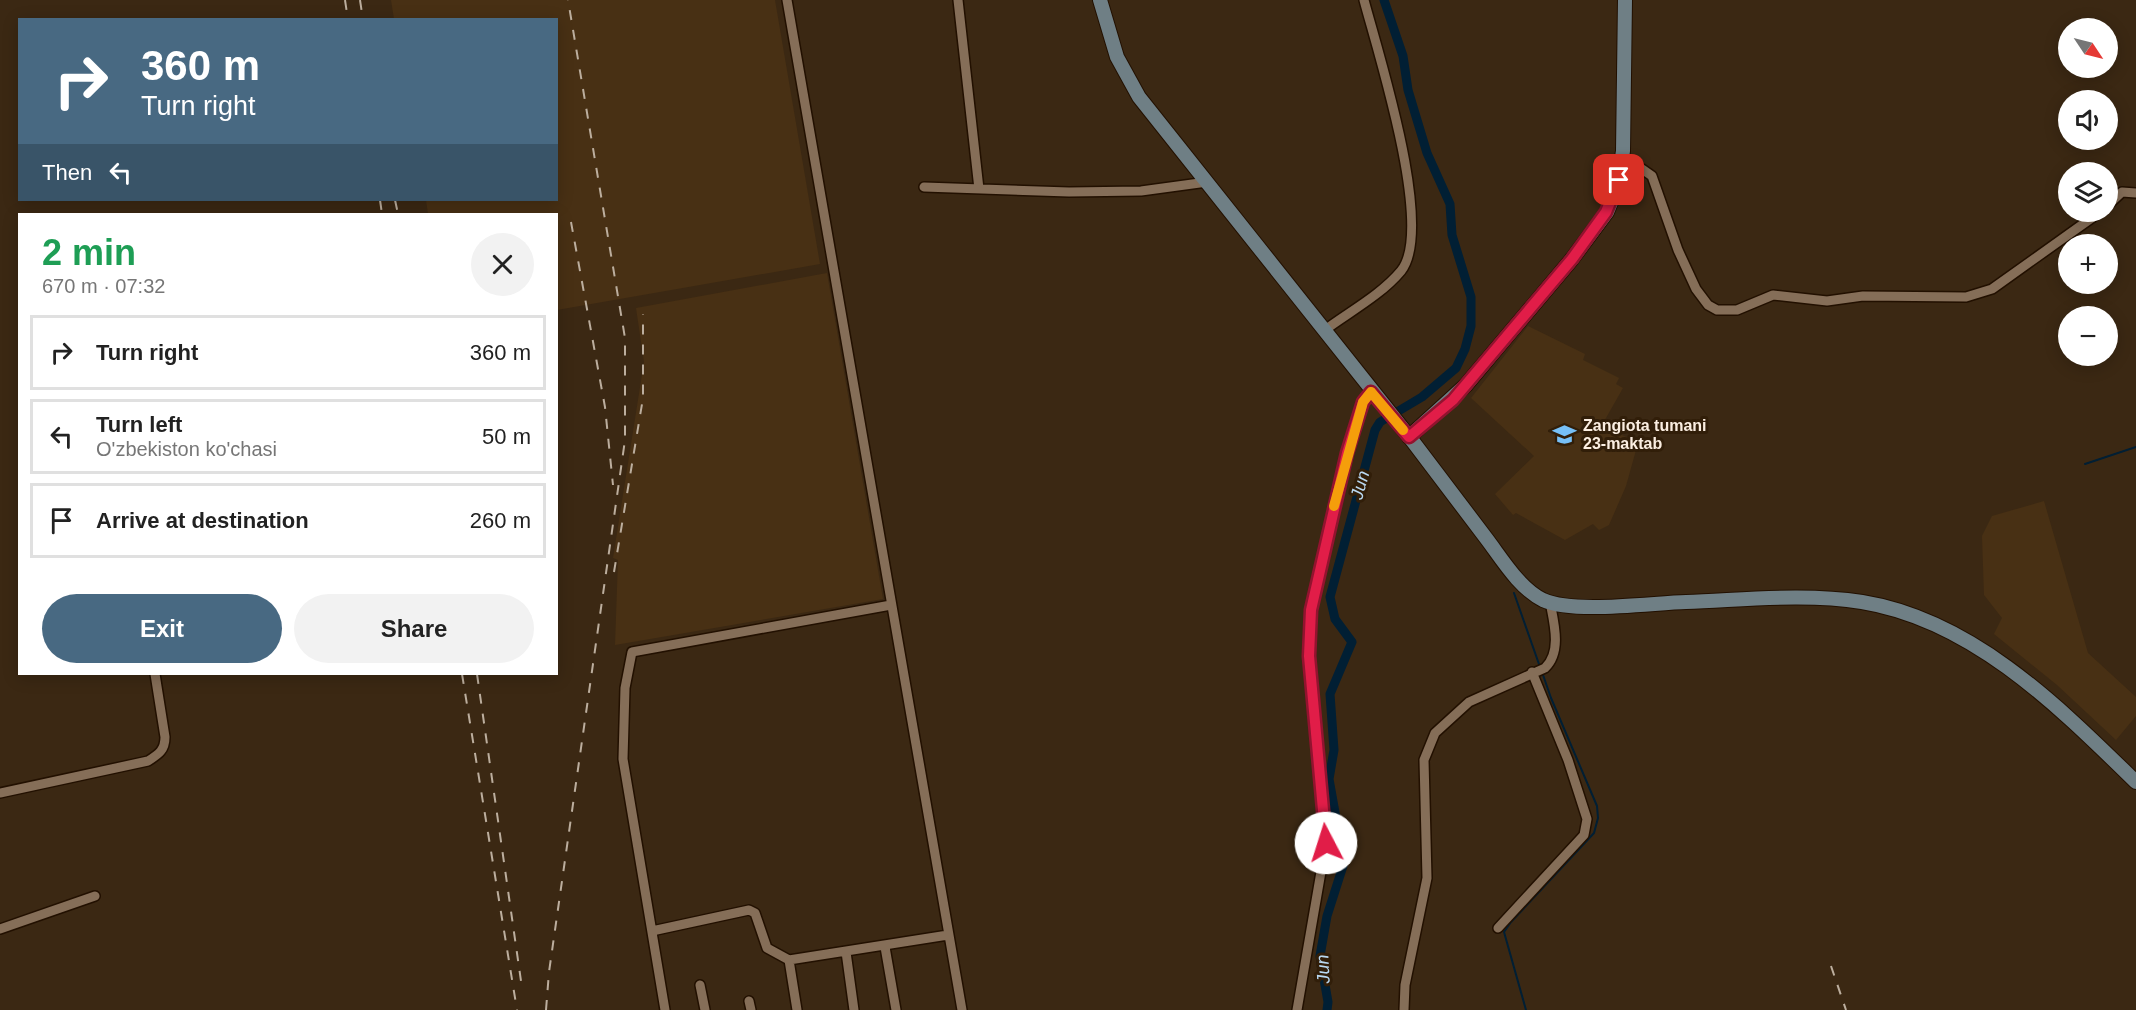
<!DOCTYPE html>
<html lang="en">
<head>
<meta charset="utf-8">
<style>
  :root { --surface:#fff; --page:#f2f2f2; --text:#222; --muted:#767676; --line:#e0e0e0; --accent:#486982 }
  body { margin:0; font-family:Arial,sans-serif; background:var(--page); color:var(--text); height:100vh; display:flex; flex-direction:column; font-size:22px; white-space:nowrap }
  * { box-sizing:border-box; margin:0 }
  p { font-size:20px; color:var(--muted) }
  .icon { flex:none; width:33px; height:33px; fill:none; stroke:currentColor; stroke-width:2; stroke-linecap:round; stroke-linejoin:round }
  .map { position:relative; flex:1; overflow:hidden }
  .side { position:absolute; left:18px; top:213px; width:540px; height:462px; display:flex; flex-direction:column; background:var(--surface); border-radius:0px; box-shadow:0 3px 15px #0003 }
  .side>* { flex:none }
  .top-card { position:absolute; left:18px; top:18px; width:540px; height:183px; border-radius:0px; box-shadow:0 3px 15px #0003; background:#486982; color:#fff; overflow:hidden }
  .needle { width:39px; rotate:125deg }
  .fabs { position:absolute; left:2058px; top:18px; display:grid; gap:12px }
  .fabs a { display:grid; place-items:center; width:60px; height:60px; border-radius:50%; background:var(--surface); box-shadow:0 3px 15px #0003; font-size:30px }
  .pin { position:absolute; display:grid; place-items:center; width:51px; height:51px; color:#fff; margin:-26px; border-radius:12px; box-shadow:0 3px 9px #0006 }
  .me { position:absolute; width:66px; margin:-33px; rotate:355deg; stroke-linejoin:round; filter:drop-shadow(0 0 4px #0008) }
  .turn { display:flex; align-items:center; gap:21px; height:126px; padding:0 24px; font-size:27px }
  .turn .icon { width:78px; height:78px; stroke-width:2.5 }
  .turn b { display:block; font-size:42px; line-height:51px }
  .then { display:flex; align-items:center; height:57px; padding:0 24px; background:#0003; gap:12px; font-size:22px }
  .round { display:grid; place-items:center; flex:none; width:63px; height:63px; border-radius:32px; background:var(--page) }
  .headline { display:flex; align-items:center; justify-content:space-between; height:102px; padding:0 24px }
  h1 { font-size:36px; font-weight:700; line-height:45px; color:#1e9e55 }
  .action { display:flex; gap:12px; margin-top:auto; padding:12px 24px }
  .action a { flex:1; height:69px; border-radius:36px; background:var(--accent); color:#fff; font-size:24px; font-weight:700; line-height:69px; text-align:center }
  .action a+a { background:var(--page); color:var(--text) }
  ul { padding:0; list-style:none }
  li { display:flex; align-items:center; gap:18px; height:75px; margin:0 12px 9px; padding:0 12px; border:3px solid var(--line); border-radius:0px }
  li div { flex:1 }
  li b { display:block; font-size:22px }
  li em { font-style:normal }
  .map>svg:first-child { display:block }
  .built { fill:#483014 }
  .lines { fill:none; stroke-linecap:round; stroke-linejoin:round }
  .stream { stroke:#011f34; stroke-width:2 }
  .canal { stroke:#011f34; stroke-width:9 }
  .minor-casing { stroke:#221000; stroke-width:12 }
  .secondary-casing { stroke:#221000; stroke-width:16 }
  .minor { stroke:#856e58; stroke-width:9 }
  .secondary { stroke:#6f7f85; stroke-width:14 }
  .rail { stroke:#bcae9e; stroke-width:2; stroke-dasharray:10 10; stroke-linecap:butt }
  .route-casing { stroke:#92132f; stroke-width:15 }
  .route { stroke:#e11d48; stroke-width:10 }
  .slow { stroke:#f59e0b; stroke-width:10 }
  .labels { text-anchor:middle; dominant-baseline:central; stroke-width:6; stroke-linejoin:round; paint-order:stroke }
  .poi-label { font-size:16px; font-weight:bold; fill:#fbeee1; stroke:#311e09; text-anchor:start }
  .water-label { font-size:18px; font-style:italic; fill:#b9d8f1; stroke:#311e09 }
</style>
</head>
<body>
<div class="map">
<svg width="2136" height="1010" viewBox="0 0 2136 1010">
  <rect width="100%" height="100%" fill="#3b2813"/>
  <!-- built -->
  <path class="built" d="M391,0h384l45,264 -263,46 -1,-96h-128l-2,-14h130v-180l-162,-1z
    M827,273l56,326 -268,46 3,-85 -5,-2 31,-196 -8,-54z
    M1528,326l57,28 -2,6 36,18 -3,6 7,4 -21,37 36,18 -12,43 -17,39 -10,5 -6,-6 -28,16 -49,-27 -3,2 -18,-21 39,-38 -63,-58z
    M2044,501l44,152 48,44v19l-20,24 -59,-55 -63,-51 8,-16 -18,-23 -2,-59 10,-20z"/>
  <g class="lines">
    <!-- stream -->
    <path class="stream" d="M2085,464l51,-17
      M1514,593l26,74
      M1526,1010l-22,-78 7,-10 83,-89 4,-15 -1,-12 -46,-108 -9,-26"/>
    <!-- canal -->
    <path class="canal" d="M1327,1010l1,-8 -8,-46 7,-40 16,-50 2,-27 -9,-21 -7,-39 5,-29 -4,-56 22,-52 -17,-23 -5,-22 45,-167 5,-8 42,-25 34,-29 9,-19 6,-23v-29l-19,-62 -2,-31 -23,-51 -19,-63 -5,-34 -19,-56"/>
    <defs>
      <path id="minor" d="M787,0l175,1010
        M958,0l21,189
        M1621,163l21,6 10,7 26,74 18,39 12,16 9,5h20l36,-15 54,6 36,-5 103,1 26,-8 108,-77
        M924,187l145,5 72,-1 66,-9
        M2108,205l14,-13 14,1
        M1325,330c24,-18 56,-35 76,-59 34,-42 -23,-218 -37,-271
        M0,793l148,-32c11,-7 17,-11 17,-24l-10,-63
        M1498,928l86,-93 3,-16 -19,-59 -36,-88
        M0,929l95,-33
        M652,931l97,-21 6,3 12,35 22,12 8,50
        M885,947l11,63
        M846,952l8,58
        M789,960l159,-25
        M700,985l5,25
        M749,1001l2,9
        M665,1010l-42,-251 2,-71 7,-36 259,-47
        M1297,1010l29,-167 -17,-187 2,-46 36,-157 16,-51 8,-10
        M1404,1010l1,-25 22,-107 -3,-118 11,-27 34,-31 76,-34c17,-16 9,-45 5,-66"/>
      <path id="secondary" d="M1100,0l17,57 22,40c91,114 181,228 272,342 25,33 50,66 75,99 16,21 33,50 57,62 31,14 108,3 143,2 58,-2 119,-9 176,0 111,18 197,105 274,180
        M1409,437l57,-52 106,-126 35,-47 10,-24 6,-37 2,-151"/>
    </defs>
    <!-- minor casing -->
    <use href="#minor" class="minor-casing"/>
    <!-- secondary casing -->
    <use href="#secondary" class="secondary-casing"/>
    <!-- minor -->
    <use href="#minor" class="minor"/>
    <!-- secondary -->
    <use href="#secondary" class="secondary"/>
    <!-- rail -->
    <path class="rail" d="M345,0l3,20
      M360,0l3,20
      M380,200l2,14
      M395,200l3,14
      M571,222l34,185 8,78
      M614,572l29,-174v-84
      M462,674l55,336
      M477,674l45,314
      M1831,966l15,44
      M546,1010l3,-38 76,-532v-102l-57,-338"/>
  </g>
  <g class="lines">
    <defs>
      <path id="route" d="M1326,843l-17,-187 2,-46 36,-157 16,-51 8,-10 38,45 44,-37 119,-141 34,-47 13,-32"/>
    </defs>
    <!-- route casing -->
    <use href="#route" class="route-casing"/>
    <!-- route -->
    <use href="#route" class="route"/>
    <!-- slow -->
    <path class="slow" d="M1334,506l29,-104 8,-10 32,38"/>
  </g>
  <!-- icons -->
  <defs>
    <symbol id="school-bare" viewBox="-9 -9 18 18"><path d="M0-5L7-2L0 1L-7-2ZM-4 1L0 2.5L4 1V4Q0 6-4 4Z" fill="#77c0f7" stroke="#311e09" stroke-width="2.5" paint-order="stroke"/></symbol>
  </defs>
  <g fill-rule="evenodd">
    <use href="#school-bare" x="1548" y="418" width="33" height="33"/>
  </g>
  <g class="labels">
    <!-- poi labels -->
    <g class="poi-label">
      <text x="1583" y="425">Zangiota tumani<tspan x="1583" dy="18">23-maktab</tspan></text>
    </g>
    <!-- water labels -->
    <g class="water-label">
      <text transform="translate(1360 485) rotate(-75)">Jun</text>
      <text transform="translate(1323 969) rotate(-93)">Jun</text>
    </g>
  </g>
</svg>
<div class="fabs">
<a><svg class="needle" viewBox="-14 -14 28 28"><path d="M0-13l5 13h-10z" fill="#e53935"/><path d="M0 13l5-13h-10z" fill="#767676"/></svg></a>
<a><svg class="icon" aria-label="sound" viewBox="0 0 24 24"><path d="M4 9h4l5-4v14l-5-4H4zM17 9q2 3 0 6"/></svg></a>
<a><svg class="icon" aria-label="layers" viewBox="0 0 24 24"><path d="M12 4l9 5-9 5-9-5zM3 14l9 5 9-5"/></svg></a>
<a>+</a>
<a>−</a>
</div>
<div class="pin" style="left:1619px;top:180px;background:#d93025"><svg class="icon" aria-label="arrive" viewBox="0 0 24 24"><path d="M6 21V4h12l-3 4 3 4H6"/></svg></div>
<svg class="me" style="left:1326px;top:843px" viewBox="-20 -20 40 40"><circle r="19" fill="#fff"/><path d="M0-13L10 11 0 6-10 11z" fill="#e11d48"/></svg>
<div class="top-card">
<div class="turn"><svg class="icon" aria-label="right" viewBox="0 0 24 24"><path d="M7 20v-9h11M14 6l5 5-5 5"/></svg><div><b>360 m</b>Turn right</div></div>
<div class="then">Then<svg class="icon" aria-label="left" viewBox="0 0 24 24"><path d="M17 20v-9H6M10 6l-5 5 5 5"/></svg></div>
</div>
<section class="side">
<div class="headline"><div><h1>2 min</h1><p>670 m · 07:32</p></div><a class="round"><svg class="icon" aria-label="close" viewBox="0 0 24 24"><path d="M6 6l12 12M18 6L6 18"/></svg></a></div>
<ul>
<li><svg class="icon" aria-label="right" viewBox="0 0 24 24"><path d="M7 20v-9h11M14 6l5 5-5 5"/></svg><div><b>Turn right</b></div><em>360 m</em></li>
<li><svg class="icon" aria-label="left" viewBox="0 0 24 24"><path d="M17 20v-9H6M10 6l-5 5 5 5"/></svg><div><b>Turn left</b><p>O'zbekiston ko'chasi</p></div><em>50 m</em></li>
<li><svg class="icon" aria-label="arrive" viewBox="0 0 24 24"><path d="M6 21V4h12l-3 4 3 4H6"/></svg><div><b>Arrive at destination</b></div><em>260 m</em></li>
</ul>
<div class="action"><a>Exit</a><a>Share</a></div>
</section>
</div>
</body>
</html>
